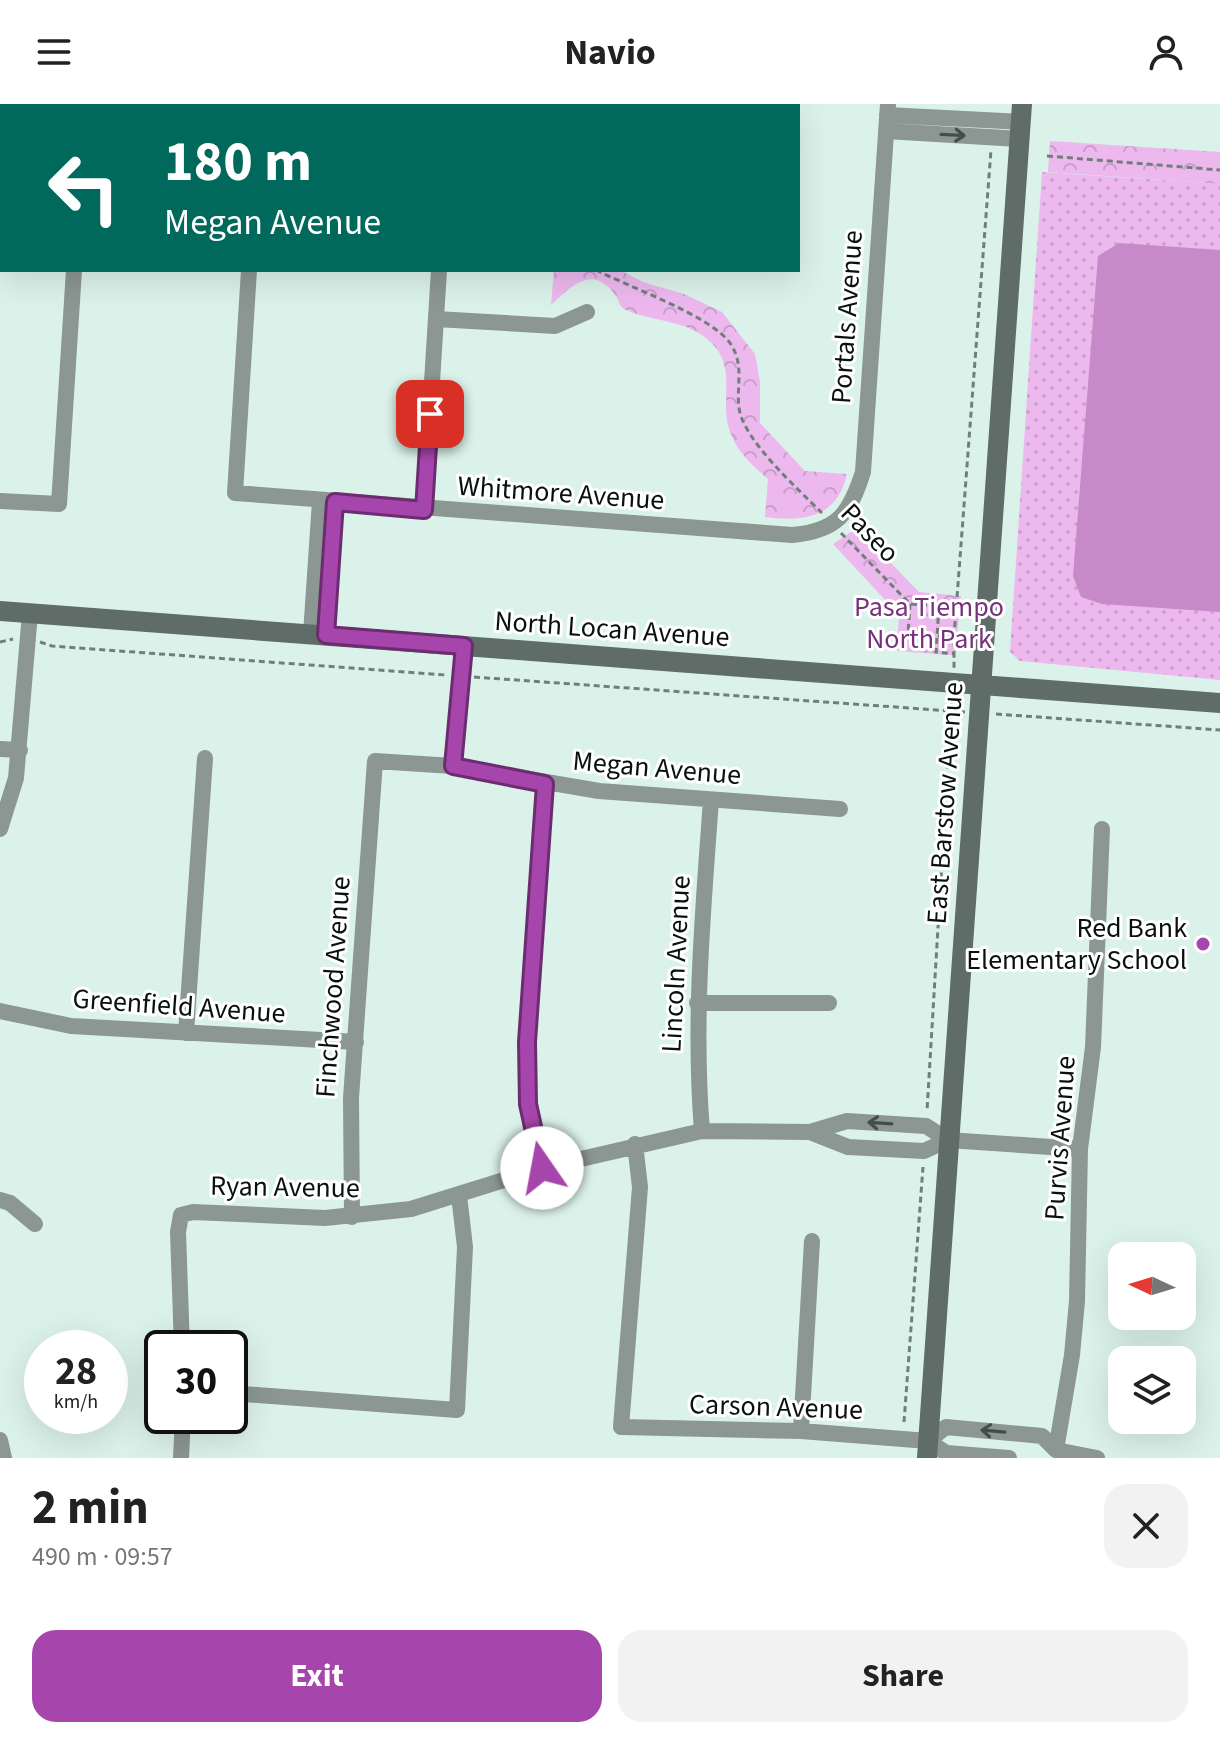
<!DOCTYPE html>
<html lang="en">
<head>
<meta charset="utf-8">
<style>
  :root { --surface:#fff; --page:#f2f2f2; --text:#222; --muted:#767676; --accent:#a645ac }
  body { margin:0; font-family:"Source Sans 3",sans-serif; background:var(--page); color:var(--text); height:100vh; display:flex; flex-direction:column; font-size:30px; white-space:nowrap }
  * { box-sizing:border-box; margin:0 }
  p { font-size:26px; color:var(--muted) }
  .icon { flex:none; width:44px; height:44px; fill:none; stroke:currentColor; stroke-width:2; stroke-linecap:round; stroke-linejoin:round }
  .map { position:relative; height:1354px; overflow:hidden }
  .details { display:flex; flex-direction:column; background:var(--surface); flex:1 }
  .details>* { flex:none }
  .banner { position:absolute; left:0px; top:0px; width:800px; height:168px; box-shadow:0 8px 32px #0002; background:#00695c; color:#fff; overflow:hidden }
  .needle { width:52px; rotate:274deg }
  .buttons { position:absolute; left:1108px; top:1138px; display:grid; gap:16px }
  .buttons a { display:grid; place-items:center; width:88px; height:88px; border-radius:16px; background:var(--surface); box-shadow:0 8px 32px #0002; font-size:40px }
  .speed { position:absolute; left:24px; top:1226px; display:flex; gap:16px; font-size:40px; font-weight:700; text-align:center }
  .speed>* { display:grid; place-content:center; width:104px; height:104px; border-radius:50%; background:var(--surface); box-shadow:0 8px 32px #0002; line-height:1 }
  .speed small { font-size:20px; font-weight:400 }
  .speed .limit { border:4px solid #111; border-radius:12px; background:#fff; color:#111 }
  .pin { position:absolute; display:grid; place-items:center; width:68px; height:68px; color:#fff; margin:-34px; border-radius:16px; box-shadow:0 4px 12px #0006 }
  .me { position:absolute; width:88px; margin:-44px; rotate:348deg; stroke-linejoin:round; filter:drop-shadow(0 0 6px #0008) }
  .turn { display:flex; align-items:center; gap:28px; height:168px; padding:0 32px; font-size:36px }
  .turn .icon { width:104px; height:104px; stroke-width:2.5 }
  .turn b { display:block; font-size:56px; line-height:68px }
  .round { display:grid; place-items:center; flex:none; width:84px; height:84px; border-radius:24px; background:var(--page) }
  .head { display:flex; align-items:center; justify-content:space-between; height:136px; padding:0 32px }
  h1 { font-size:48px; font-weight:700; line-height:60px }
  .cta { display:flex; gap:16px; margin-top:auto; padding:16px 32px }
  .cta a { flex:1; height:92px; border-radius:24px; background:var(--accent); color:#fff; font-size:32px; font-weight:700; line-height:92px; text-align:center }
  .cta a+a { background:var(--page); color:var(--text) }
  header { display:flex; justify-content:space-between; align-items:center; height:104px; padding:0 32px; background:var(--surface); font-size:36px; font-weight:700 }
  .map>svg:first-child { display:block }
  .grass { fill:url(#grass-dots) }
  .park { fill:url(#park-crowns) }
  .water { fill:#c58ac7 }
  .lines { fill:none; stroke-linecap:round; stroke-linejoin:round }
  .path { stroke:#707f7a; stroke-width:3; stroke-dasharray:6 4; stroke-linecap:butt }
  .street { stroke:#8c9692; stroke-width:16 }
  .secondary { stroke:#5f6c68; stroke-width:20 }
  .oneway { stroke:#444d49 }
  .route-casing { stroke:#6c2d70; stroke-width:20 }
  .route { stroke:#a645ac; stroke-width:14 }
  .poi-dot { fill:#a645ac; stroke:#fff; stroke-width:3 }
  .labels { text-anchor:middle; dominant-baseline:central; stroke-width:6; stroke-linejoin:round; paint-order:stroke }
  .street-label { font-size:28px; fill:#09110e; stroke:#fff }
  .park-label { font-size:28px; fill:#77317b; stroke:#fff }
  .poi-label { font-size:28px; fill:#09110e; stroke:#fff; text-anchor:end }
</style>
</head>
<body>
<header><svg class="icon" aria-label="menu" viewBox="0 0 24 24"><path d="M4 6h16M4 12h16M4 18h16"/></svg>Navio<svg class="icon" aria-label="person" viewBox="0 0 24 24"><circle cx="12" cy="8" r="4"/><path d="M4 21q1-7 8-7t8 7"/></svg></header>
<div class="map">
<svg width="1220" height="1354" viewBox="0 0 1220 1354">
  <defs>
    <pattern id="grass-dots" width="8" height="8" patternUnits="userSpaceOnUse" patternTransform="scale(2)"><rect width="8" height="8" fill="#edb8ee"/><path d="M2 2h.1M6 6h.1" fill="none" stroke="#ca9dcb" stroke-width="1.8" stroke-linecap="round"/></pattern>
    <pattern id="park-crowns" width="20" height="18" patternUnits="userSpaceOnUse" patternTransform="scale(2)"><rect width="20" height="18" fill="#edb8ee"/><path d="M2 6a3 3 0 1 1 6 0M12 15a3 3 0 1 1 6 0" fill="none" stroke="#ca9dcb"/></pattern>
  </defs>
  <rect width="100%" height="100%" fill="#dbf2ea"/>
  <!-- grass -->
  <path class="grass" d="M1042,68l178,12v496l-200,-19 -10,-9z"/>
  <!-- park -->
  <path class="park" d="M1050,37l170,11v32l-172,-12z
    M554,166h66l23,12 41,12 38,18 33,42 5,27v42l45,48 42,3c-10,44 -43,48 -82,43l3,-38c-16,-14 -31,-27 -38,-47 -13,-37 14,-72 -33,-100 -21,-12 -49,-12 -71,-22 -7,-3 -6,-8 -10,-14 -24,-34 -45,-9 -65,9z
    M857,424l62,64 42,4 -5,50 -6,9 -53,-4 2,-36 -66,-71z"/>
  <!-- water -->
  <path class="water" d="M1119,139l101,7v362l-118,-8 -21,-7 -8,-21 25,-320z"/>
  <g class="lines">
    <!-- path -->
    <path class="path" d="M479,0l2,2
      M1047,52l173,14
      M596,166c31,16 115,46 134,73 15,22 6,42 9,65 4,32 60,82 83,105
      M841,429l69,71 29,2 -3,46 18,2v15
      M910,500l-2,30 46,3v17
      M954,533l37,-487
      M0,538l13,-3
      M40,538l12,4 394,29
      M474,573l477,34 -24,400
      M952,596l-1,11 14,1
      M996,610l224,16
      M904,1318l19,-255"/>
    <!-- street -->
    <path class="street" d="M84,2v-2
      M261,2v-2
      M691,2v-2
      M887,11l134,7
      M886,27l134,8
      M249,166l-14,223 557,42c46,-4 58,-22 71,-63l25,-368
      M436,215l119,7 32,-14
      M0,397l59,3 15,-234
      M424,406l15,-240
      M311,530l9,-133
      M326,531l9,-133
      M0,645l20,1
      M453,662l11,-120
      M0,725l16,-51 14,-165
      M697,899h132
      M0,907l71,15 285,16
      M186,929l19,-275
      M702,1027c-9,-111 1,-220 9,-331
      M810,1028l38,15 76,4 24,-11 132,9
      M635,1040l5,43 -19,240 180,4 127,10 18,12 63,5
      M542,1064l-14,-64 -1,-62 18,-258
      M0,1096l10,3 25,21
      M352,1113l-1,-119 24,-337 78,5 146,25 241,18
      M182,1244l-4,-116 3,-17 12,-3 132,6 86,-9 131,-41 160,-37 108,1 37,-11 79,5 22,14
      M230,1289l227,17 8,-163 -6,-52
      M801,1327l11,-190
      M0,1336l4,18
      M928,1337l18,-14 96,9 14,14 41,8
      M1056,1346l16,-95 5,-54 3,-152 13,-102 9,-218
      M181,1354l2,-42"/>
    <!-- secondary -->
    <path class="secondary" d="M0,507l1220,92
      M927,1354l95,-1354"/>
  </g>
  <!-- one-way arrows -->
  <defs><path id="oneway-shaft" d="M-6 0H5M1.5-3L5.5 0L1.5 3" fill="none" stroke-width="1.6" stroke-linecap="round" stroke-linejoin="round" transform="scale(2)"/></defs>
  <g class="oneway">
    <use href="#oneway-shaft" transform="translate(953 31) rotate(3)"/>
    <use href="#oneway-shaft" transform="translate(880 1019) rotate(-176)"/>
    <use href="#oneway-shaft" transform="translate(993 1327) rotate(-175)"/>
  </g>
  <g class="lines">
    <defs>
      <path id="route" d="M430,310l-6,96 -89,-8 -9,133 138,11 -11,120 92,18 -18,258 1,62 14,64"/>
    </defs>
    <!-- route casing -->
    <use href="#route" class="route-casing"/>
    <!-- route -->
    <use href="#route" class="route"/>
  </g>
  <!-- markers -->
  <circle class="poi-dot" cx="1203" cy="840" r="8"/>
  <g class="labels">
    <!-- street labels -->
    <g class="street-label">
      <text transform="translate(847 213) rotate(-86)">Portals Avenue</text>
      <text transform="translate(561 389) rotate(4)">Whitmore Avenue</text>
      <text transform="translate(870 429) rotate(46)">Paseo</text>
      <text transform="translate(612 525) rotate(4)">North Locan Avenue</text>
      <text transform="translate(657 664) rotate(5)">Megan Avenue</text>
      <text transform="translate(945 699) rotate(-86)">East Barstow Avenue</text>
      <text transform="translate(676 860) rotate(-87)">Lincoln Avenue</text>
      <text transform="translate(333 883) rotate(-86)">Finchwood Avenue</text>
      <text transform="translate(179 902) rotate(4)">Greenfield Avenue</text>
      <text transform="translate(1060 1034) rotate(-86)">Purvis Avenue</text>
      <text transform="translate(285 1083) rotate(1)">Ryan Avenue</text>
      <text transform="translate(776 1303) rotate(2)">Carson Avenue</text>
    </g>
    <!-- park labels -->
    <g class="park-label">
      <text x="929" y="503">Pasa Tiempo<tspan x="929" dy="32">North Park</tspan></text>
    </g>
    <!-- poi labels -->
    <g class="poi-label">
      <text x="1187" y="824">Red Bank<tspan x="1187" dy="32">Elementary School</tspan></text>
    </g>
  </g>
</svg>
<div class="buttons">
<a><svg class="needle" viewBox="-14 -14 28 28"><path d="M0-13l5 13h-10z" fill="#e53935"/><path d="M0 13l5-13h-10z" fill="#767676"/></svg></a>
<a><svg class="icon" aria-label="layers" viewBox="0 0 24 24"><path d="M12 4l9 5-9 5-9-5zM3 14l9 5 9-5"/></svg></a>
</div>
<div class="speed"><div>28<small>km/h</small></div><div class="limit">30</div></div>
<div class="pin" style="left:430px;top:310px;background:#d93025"><svg class="icon" aria-label="arrive" viewBox="0 0 24 24"><path d="M6 21V4h12l-3 4 3 4H6"/></svg></div>
<svg class="me" style="left:542px;top:1064px" viewBox="-20 -20 40 40"><circle r="19" fill="#fff"/><path d="M0-13L10 11 0 6-10 11z" fill="#a645ac"/></svg>
<div class="banner">
<div class="turn"><svg class="icon" aria-label="left" viewBox="0 0 24 24"><path d="M17 20v-9H6M10 6l-5 5 5 5"/></svg><div><b>180 m</b>Megan Avenue</div></div>
</div>
</div>
<section class="details">
<div class="head"><div><h1>2 min</h1><p>490 m · 09:57</p></div><a class="round"><svg class="icon" aria-label="close" viewBox="0 0 24 24"><path d="M6 6l12 12M18 6L6 18"/></svg></a></div>
<div class="cta"><a>Exit</a><a>Share</a></div>
</section>
</body>
</html>
